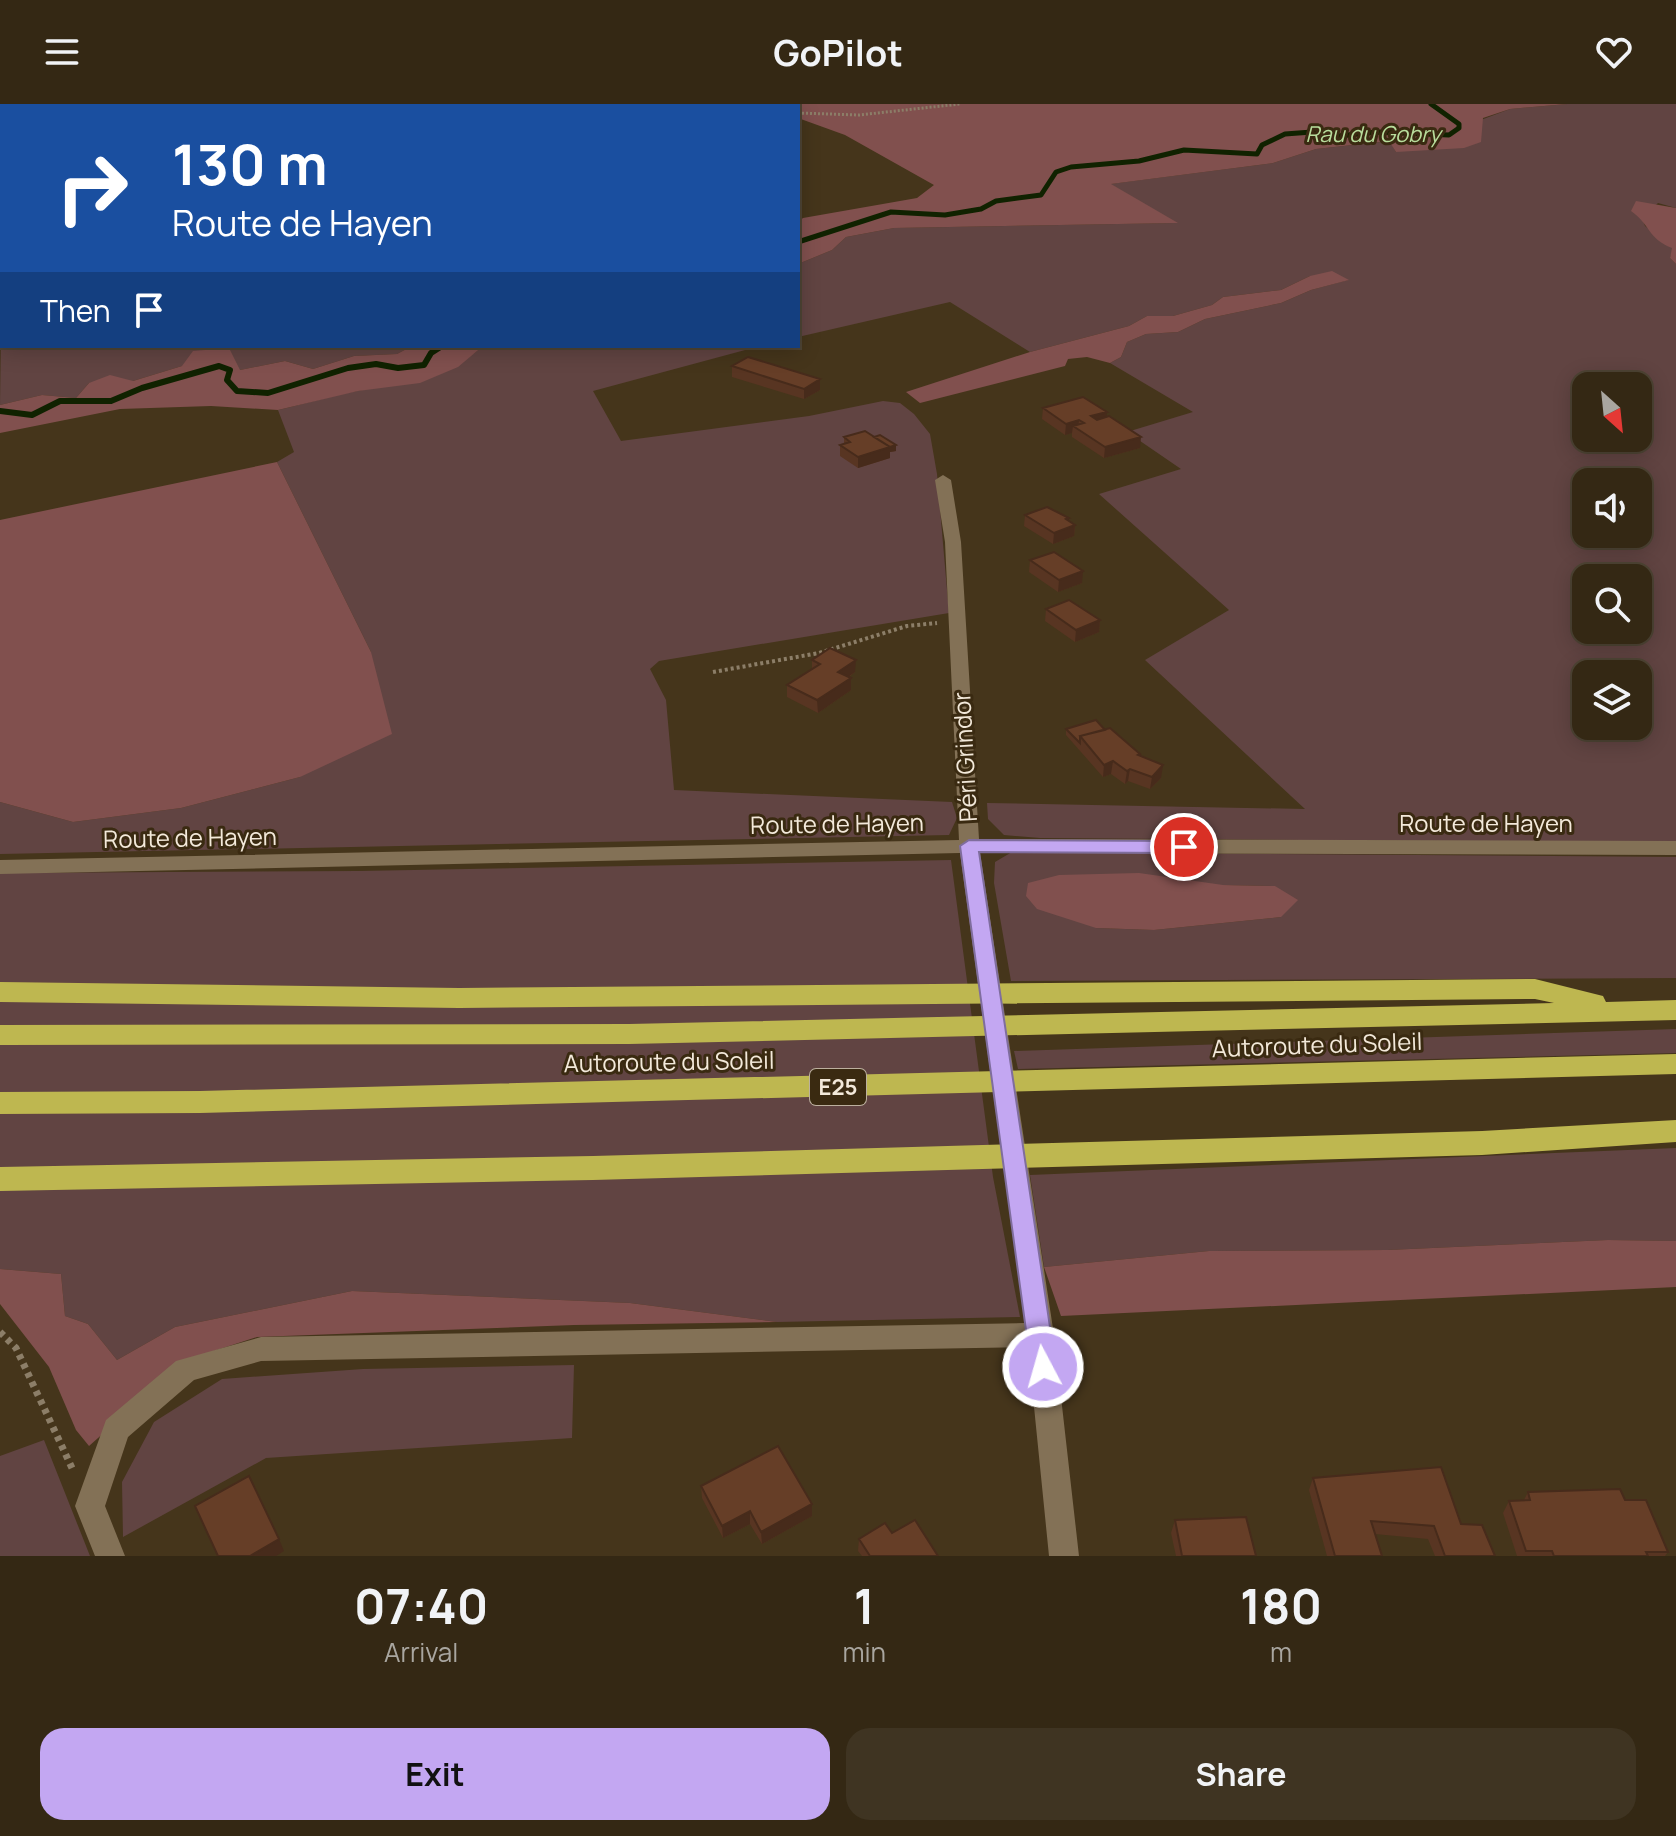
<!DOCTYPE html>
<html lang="en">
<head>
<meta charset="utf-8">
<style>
  :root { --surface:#342814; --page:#3f3422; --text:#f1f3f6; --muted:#a9a6a0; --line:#4e4434; --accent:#c3a7f2 }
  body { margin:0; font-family:Manrope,sans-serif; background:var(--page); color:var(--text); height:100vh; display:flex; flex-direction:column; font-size:30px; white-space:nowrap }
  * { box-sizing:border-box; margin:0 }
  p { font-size:26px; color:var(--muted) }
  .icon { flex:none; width:44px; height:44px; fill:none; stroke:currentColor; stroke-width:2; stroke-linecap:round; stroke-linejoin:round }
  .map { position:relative; height:1452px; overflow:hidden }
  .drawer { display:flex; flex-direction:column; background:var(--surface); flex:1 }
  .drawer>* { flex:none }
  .hud { position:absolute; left:0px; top:0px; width:800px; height:244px; box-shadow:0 4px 20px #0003,0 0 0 2px var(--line); background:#1a4fa0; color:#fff; overflow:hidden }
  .needle { width:52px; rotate:153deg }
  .fabs { position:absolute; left:1572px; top:268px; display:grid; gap:16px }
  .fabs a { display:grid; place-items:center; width:80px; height:80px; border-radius:16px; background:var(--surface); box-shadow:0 4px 20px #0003,0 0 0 2px var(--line); font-size:40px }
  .pin { position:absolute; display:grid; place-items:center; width:68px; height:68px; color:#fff; margin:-34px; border:4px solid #fff; border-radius:50%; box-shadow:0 2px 8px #0007 }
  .me { position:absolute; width:88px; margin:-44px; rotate:354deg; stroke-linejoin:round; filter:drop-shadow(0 0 6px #0008) }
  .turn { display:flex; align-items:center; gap:28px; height:168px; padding:0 40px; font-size:36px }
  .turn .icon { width:104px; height:104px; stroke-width:2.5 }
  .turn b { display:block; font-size:56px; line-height:68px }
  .then { display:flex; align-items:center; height:76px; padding:0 40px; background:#0003; gap:16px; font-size:30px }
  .eta { display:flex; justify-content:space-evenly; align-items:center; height:136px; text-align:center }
  .eta b { font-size:48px; font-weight:700; line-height:56px }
  .cta { display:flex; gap:16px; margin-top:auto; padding:16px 40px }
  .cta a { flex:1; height:92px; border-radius:24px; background:var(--accent); color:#111; font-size:32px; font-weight:700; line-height:92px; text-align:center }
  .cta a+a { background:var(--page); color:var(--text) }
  header { display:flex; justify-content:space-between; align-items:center; height:104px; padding:0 40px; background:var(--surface); font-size:36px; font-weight:700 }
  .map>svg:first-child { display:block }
  .green { fill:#614442; fill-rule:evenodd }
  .forest { fill:#81504e }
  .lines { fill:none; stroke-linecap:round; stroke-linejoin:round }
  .stream-far1 { stroke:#102200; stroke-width:5 }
  .stream { stroke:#102200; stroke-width:6 }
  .path-far2 { stroke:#8c7e68; stroke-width:3; stroke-dasharray:2 2; stroke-linecap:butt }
  .path-far1 { stroke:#8c7e68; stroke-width:4; stroke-dasharray:3 3; stroke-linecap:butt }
  .path { stroke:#8c7e68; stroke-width:7; stroke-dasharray:5 5; stroke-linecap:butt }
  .minor { fill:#837156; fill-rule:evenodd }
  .motorway { fill:#beb750; fill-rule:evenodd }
  .wall { fill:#583522 }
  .shaded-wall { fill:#472b1b }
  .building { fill:#663e27; stroke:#472b1b; stroke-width:2 }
  .route { fill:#c3a7f2; stroke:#7f6d9d; stroke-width:2 }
  .labels { text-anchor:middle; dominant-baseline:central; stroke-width:6; stroke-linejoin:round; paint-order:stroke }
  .far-water-label { font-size:22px; font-style:italic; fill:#b8dd9c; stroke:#3a2a11 }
  .shield { fill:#3a2a11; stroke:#bcb09e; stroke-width:2 }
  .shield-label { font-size:22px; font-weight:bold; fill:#f3e9da }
  .street-label { font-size:24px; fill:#f3e9da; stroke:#3a2a11 }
</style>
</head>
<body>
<header><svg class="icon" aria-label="menu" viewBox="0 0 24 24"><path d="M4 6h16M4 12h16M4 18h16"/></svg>GoPilot<svg class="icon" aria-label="heart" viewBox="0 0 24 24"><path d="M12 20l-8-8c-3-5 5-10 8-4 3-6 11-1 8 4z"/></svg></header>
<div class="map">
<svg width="1676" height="1452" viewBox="0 0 1676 1452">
  <rect width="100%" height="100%" fill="#45351b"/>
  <!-- green -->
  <path class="green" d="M0,0h394l-392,2 -2,144z
    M1567,0h109v104l-18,-5 -16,15 3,8 28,22 -3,10 6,6v579l-636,-5 -36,-3 -16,-16 -1,-16 318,6 -160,-149 84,-50 -130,-116 82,-25 -54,-37 66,-20 -83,-49 11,-6 6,-15 19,-8 32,-2 27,-13 76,-16 30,-13 37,-10 -38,-4 -29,14 -58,7 -11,8 -39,11h-26l-18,10 -99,26 -80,-50 -152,35v-73l34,-14 14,-13 48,-9 282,-5 -66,-39 163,-21 43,-14 74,-8 6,11 114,-43zM1586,282h52v52h-52zM1586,378h52v52h-52zM1586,474h52v52h-52zM1586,570h52v52h-52z
    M2,151v91h410l-15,8 -43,2 -41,13 -28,-8 -45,9 -58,-4 -49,15 -44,2 -13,15 -34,-3 -42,10z
    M483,242h277l-167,45 28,50 188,-25 74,-15 17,2 14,11 16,20 7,40 12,139 -290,48 -9,8 16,31 8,90 278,12 5,16 -8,17 -949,19v-52l73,20 108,-14 119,-31 71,-125 -94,-190 17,-10 -16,-42c26,-6 52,-14 79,-19 58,-11 78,-5 126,-45z
    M1012,748l664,5v121l-665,3 -17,-98 1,-21zM1223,781l52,1 6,31 -127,13 -58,-2z
    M951,756l42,317 27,140 -243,5 -147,-19 -278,-12 -177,36 -58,33 -29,-36 -23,-8 -4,-42 -61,-5v-396l358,-2z
    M1676,925v24l-658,16 -4,-18z
    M1676,1044v93l-68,-1 -220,10 -179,1 -165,16 -14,-92z
    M574,1261l-2,73 -306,20 -143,79 -1,-55 32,-60 68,-43 141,-10z
    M44,1336l46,116h-90v-100z"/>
  <!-- forest -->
  <path class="forest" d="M761,0h806l-57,5 -27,9 -2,24 -17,6 -68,4 -7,-11 -73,8 -43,14 -162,21 67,39 -284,5 -48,9 -14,13 -34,14v-42l5,-4 114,-20 17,-13 -89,-50 -47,-17v-12z
    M1636,97l40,7v56l-6,-6 2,-10c-24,-9 -22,-24 -41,-37z
    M1332,167l17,9 -38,10 -30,13 -76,16 -27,13 -32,2 -19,8 -6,15 -11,6 -23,-6 -19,2 -3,7 -145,37 -14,-11 124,-40 99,-26 18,-10h26l39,-11 11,-8 58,-7 29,-14z
    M412,242h71l-25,21 -38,16 -62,8 -80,19 -67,-4 -91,3 -120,24v-28l42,-10 34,3 13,-15 21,-8 23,6 49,-15 11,-15 36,-3 11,22 45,-9 28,8 41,-13 43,-2z
    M277,358l94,190 21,82 -92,43 -119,31 -108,14 -73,-20v-282z
    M1139,769l84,12 52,1 23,14 -17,17 -127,13 -58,-2 -59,-19 -11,-13 2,-13 31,-8z
    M1608,1136l68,1v46l-615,29 -17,-49 165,-16 179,-1z
    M0,1165l61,5 4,42 23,8 29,36 58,-33 177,-36 278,12 147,19 -203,3 -317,12 -71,23 -97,86 -13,-16 -27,-63 -49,-63z"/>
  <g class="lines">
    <!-- stream-far1 -->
    <path class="stream-far1" d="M798,138l93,-30 54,3 36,-6 15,-8 45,-6 15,-23 15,-5 68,-6 45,-11 73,4 5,-9 23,-11 27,-2 17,5 48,-5 72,3 10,-7v-4l-28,-20"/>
    <!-- stream -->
    <path class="stream" d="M0,307l32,4 28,-14h51l31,-13 77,-22 11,4 -3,10 10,11 31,2 80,-25 28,-4 22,4 26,-3 7,-12 11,-7"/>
    <!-- path-far2 -->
    <path class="path-far2" d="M774,0l4,2
      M798,9l61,2 101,-11"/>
    <!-- path-far1 -->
    <path class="path-far1" d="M713,568l106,-19 88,-27 30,-3"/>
    <!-- path -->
    <path class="path" d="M0,1228l16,16 56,120"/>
    <!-- minor -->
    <path class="minor" d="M2,144v8l-2,1v-8z
      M943,371l8,5 10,62 18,297 697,2v14l-696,-2 74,482 25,221h-30l-21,-209 -767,14 -67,19 -66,57 -23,69 20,50h-30l-20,-50 31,-86 70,-59 85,-24 764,-14 -65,-470 -960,21v-14l959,-20 -14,-298 -10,-62z"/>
    <!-- motorway -->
    <path class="motorway" d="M1535,875l68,17 3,6 70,-2v20l-1047,24 -629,1v-20l629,-1 925,-21 -19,-4 -1076,9 -459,-6v-20l459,6z
      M1676,950v20l-1476,39 -200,1v-22l200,-1z
      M1676,1016v22l-194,13 -889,25 -593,11v-24l593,-11 889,-25z"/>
  </g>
  <!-- wall -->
  <path class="wall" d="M732,262l88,24 -16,9 -72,-22z
    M1043,304l64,9 33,31 -36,10 -32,-21v-4l-7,2 -23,-16z
    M844,333h30l22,8v6l-6,1v6l-32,10 -18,-12v-11l4,-1z
    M1025,411l44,6 6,4 -1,11 -21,8 -29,-18z
    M1030,456l52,23 -24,9 -29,-20z
    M1046,505l54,11 -1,12 -24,10 -30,-21z
    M812,556l43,12 -6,5 2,13 -33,23 -31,-16v-12l25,-16z
    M1066,625l39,1 35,24v2l21,22 -11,11 -22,-8 -3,3 -14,-10 -8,3 -37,-42z
    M1313,1374l148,46 34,32h-60l-7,-17 -53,-5 7,22h-55l-18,-66z
    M701,1382l111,18v12l-50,28 -12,-20 -27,14 -21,-40z
    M1528,1388l97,8 43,52 -3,4h-148l-14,-43 6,-12 15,-1z
    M1175,1416l81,36h-80l-5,-23z
    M892,1429l46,23h-76l-4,-5 1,-12z"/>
  <!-- shaded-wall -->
  <path class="shaded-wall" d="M820,275v11l-16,9v-10z
    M1107,308l-1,11 -16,4 1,-11z
    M1079,316l-1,9 -5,-3 -1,7 -7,2 1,-11z
    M1141,333l-1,11 -36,10 1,-11z
    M896,341v6l-6,1v6l-32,10v-11z
    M1069,414l-1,9 7,-2 -1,11 -21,8 1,-11 12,-14z
    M1083,467l-1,12 -24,9 1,-12z
    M1100,516l-1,12 -24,10 1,-12z
    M856,556l-1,12 -17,12v-12z
    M851,574v12l-33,23 -1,-13z
    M1113,657l-2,13 -8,3 1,-12z
    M1163,661l-2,13 -11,11 2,-12z
    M1130,665l-2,12 -3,3 2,-13z
    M812,1400v12l-50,28 -1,-12z
    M750,1407v13l-27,14 -1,-12z
    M279,1435l5,12 -8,5h-26z"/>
  <!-- building -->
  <path class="building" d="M748,253l72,22 -16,10 -72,-23z
    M1083,293l24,15 -16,4 6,4 12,-4 32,21 -36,10 -32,-21 11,-3 -5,-3 -13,4 -23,-16z
    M865,327l25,16 -32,10 -18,-12 10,-3 -6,-5z
    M880,331l16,10 -6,2 -16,-10z
    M1047,403l22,11 -3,1 9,6 -21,8 -29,-18z
    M1054,448l29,19 -24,9 -29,-20z
    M1069,496l31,20 -24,10 -30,-21z
    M830,544l26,12 -18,12 13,6 -34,22 -30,-15 33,-21 -8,-4z
    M1096,616l9,10 -25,6v7l-14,-14z
    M1110,624l30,26 -2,1 25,10 -11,12 -22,-8 -3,2 -14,-10 -9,4 -24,-29z
    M778,1342l34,58 -51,28 -11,-21 -28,15 -21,-40z
    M1441,1363l20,57 21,1 13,31h-50l-11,-30 -63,-5 11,35h-47l-22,-78z
    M249,1372l30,63 -29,17h-32l-23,-50z
    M1620,1385l5,11h21l22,52h-22l2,4h-94l-2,-5h-26l-17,-50 21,-1 -2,-8z
    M1246,1413l10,39h-74l-7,-36z
    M915,1416l23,36h-68l-11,-17 26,-16 7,10z"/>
  <!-- route -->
  <path class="route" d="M969,736l215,1 9,6 -9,6 -205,-1 77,515 -4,8 -9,3 -8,-3 -4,-8 -71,-521z"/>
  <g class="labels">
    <!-- far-water labels -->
    <g class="far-water-label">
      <text x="1373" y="30">Rau du Gobry</text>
    </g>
    <!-- shield labels -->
    <rect class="shield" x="810" y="965" width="56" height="36" rx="6"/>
    <g class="shield-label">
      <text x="838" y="983">E25</text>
    </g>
    <!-- street labels -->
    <g class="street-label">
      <text transform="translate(964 653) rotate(-93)">Péri Grindor</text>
      <text x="1486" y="718">Route de Hayen</text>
      <text transform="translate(837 719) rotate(-1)">Route de Hayen</text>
      <text transform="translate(190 733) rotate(-1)">Route de Hayen</text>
      <text transform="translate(1317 940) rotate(-2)">Autoroute du Soleil</text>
      <text transform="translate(669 957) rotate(-1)">Autoroute du Soleil</text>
    </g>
  </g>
</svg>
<div class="fabs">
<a><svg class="needle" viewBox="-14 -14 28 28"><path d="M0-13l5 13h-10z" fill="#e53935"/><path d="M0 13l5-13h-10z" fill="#a9a6a0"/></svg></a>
<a><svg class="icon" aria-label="sound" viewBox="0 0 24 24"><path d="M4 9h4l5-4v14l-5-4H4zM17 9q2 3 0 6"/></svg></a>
<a><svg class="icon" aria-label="search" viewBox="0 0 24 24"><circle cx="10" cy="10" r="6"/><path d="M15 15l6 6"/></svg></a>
<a><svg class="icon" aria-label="layers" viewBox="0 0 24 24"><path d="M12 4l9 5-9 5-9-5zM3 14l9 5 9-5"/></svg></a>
</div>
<div class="pin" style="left:1184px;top:743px;background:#d93025"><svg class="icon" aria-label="arrive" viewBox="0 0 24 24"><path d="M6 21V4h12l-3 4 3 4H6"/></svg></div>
<svg class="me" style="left:1043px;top:1263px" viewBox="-20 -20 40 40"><circle r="17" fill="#c3a7f2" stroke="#fff" stroke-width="3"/><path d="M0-11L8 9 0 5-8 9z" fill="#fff"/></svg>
<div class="hud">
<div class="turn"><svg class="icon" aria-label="right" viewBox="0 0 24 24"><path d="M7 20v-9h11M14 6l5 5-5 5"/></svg><div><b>130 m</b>Route de Hayen</div></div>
<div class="then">Then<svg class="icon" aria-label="arrive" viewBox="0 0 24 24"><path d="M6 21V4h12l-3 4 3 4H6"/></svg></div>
</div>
</div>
<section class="drawer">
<div class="eta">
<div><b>07:40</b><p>Arrival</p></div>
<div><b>1</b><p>min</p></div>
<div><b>180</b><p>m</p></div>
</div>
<div class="cta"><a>Exit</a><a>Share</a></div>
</section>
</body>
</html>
